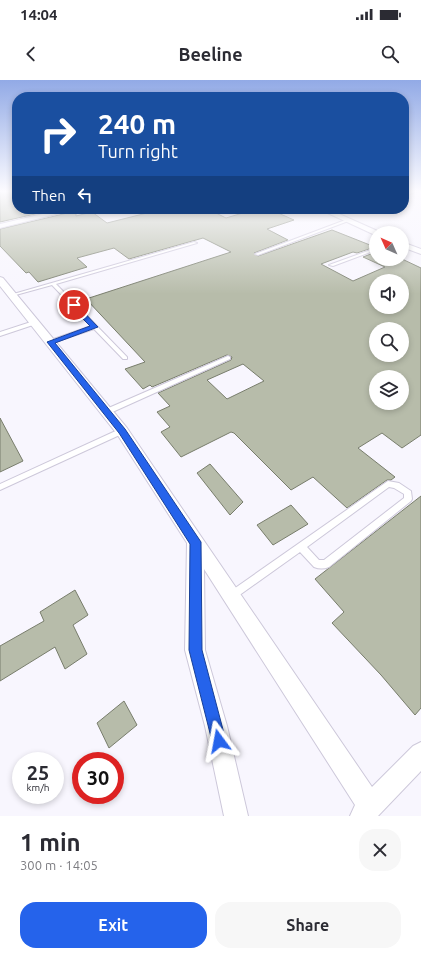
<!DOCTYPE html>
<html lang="en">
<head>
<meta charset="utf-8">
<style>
  :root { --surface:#fff; --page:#f7f7f7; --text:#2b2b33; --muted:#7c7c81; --accent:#2563eb }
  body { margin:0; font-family:Ubuntu,sans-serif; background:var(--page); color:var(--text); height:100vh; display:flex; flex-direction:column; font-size:15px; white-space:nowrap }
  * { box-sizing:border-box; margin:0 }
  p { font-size:13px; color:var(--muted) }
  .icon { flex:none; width:22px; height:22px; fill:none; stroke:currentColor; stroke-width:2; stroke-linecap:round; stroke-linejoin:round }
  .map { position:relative; height:736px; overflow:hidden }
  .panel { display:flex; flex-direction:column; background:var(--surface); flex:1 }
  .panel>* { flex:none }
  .banner { position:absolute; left:12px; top:12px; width:397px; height:122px; border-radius:16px; box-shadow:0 2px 6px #0003; background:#1a4fa0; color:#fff; overflow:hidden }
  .needle { width:26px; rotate:315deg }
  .controls { position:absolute; left:369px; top:146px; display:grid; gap:8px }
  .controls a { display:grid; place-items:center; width:40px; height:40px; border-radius:50%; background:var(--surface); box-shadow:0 2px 6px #0003; font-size:20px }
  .speed { position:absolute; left:12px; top:672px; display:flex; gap:8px; font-size:20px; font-weight:700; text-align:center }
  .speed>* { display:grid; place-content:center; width:52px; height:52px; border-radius:50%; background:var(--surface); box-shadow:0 2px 6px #0003; line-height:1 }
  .speed small { font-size:10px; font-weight:400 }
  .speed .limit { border:6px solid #d22; background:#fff; color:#111 }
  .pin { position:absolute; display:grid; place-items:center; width:34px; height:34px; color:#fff; margin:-17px; border:2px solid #fff; border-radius:50%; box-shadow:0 1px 4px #0007 }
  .me { position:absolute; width:44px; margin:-22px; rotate:347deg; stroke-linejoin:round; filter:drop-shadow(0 0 3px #0008) }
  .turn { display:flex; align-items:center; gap:14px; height:84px; padding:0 20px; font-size:18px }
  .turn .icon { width:52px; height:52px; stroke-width:2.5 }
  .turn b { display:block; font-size:28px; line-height:34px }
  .then { display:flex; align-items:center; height:38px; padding:0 20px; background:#0003; gap:8px; font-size:15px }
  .round { display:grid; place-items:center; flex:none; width:42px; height:42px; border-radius:16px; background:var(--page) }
  .headline { display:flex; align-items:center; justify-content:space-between; height:68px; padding:0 20px }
  h1 { font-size:24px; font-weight:700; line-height:30px }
  .primary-button { display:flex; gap:8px; margin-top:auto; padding:8px 20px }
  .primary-button a { flex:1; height:46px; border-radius:16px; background:var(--accent); color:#fff; font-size:16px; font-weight:700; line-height:46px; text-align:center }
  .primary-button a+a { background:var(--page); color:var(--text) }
  .status { display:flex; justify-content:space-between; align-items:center; height:28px; padding:0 20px; background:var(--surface); direction:ltr }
  .status svg { height:11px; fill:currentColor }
  header { display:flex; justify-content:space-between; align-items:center; height:52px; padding:0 20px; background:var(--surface); font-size:18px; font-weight:700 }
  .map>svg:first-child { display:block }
  .building { fill:#b7bcaa; stroke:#787d6c; fill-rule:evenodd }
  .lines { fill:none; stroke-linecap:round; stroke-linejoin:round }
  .service-casing { stroke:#cdc8da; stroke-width:2 }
  .minor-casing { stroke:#cdc8da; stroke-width:2 }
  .service { fill:#fff; fill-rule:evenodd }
  .minor { fill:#fff; fill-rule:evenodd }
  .route { fill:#2563eb; stroke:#184099 }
</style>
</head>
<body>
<div class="status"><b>14:04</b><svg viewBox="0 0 49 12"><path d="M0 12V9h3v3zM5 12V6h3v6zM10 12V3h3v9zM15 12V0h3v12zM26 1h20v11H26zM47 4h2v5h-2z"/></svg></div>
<header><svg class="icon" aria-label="back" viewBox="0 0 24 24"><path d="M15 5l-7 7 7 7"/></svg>Beeline<svg class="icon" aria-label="search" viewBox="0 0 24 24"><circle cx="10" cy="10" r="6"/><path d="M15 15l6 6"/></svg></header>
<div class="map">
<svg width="421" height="736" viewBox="0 0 421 736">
  <rect width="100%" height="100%" fill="#f8f6fe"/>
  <!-- building -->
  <path class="building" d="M0,111h17v18h40l-57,13z
    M173,129l8,4 15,-4h12l18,9 30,-9h13l25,11 -27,9 21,11 -34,13 4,3 74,-26 43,17 -18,6 -4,-1 -32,12 32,17 32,-14 -22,-10 13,-5v7h26l19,9v167l-19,13 -20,-15 -24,15 37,29 -4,3h-4l-40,28 -34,-31 -22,13 -57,-57 -3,-1 -50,25 -20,-25 9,-5 -13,-15 13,-6 -12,-13 73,-33 1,-3 -5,-2 -75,32 -2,-2 -7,4 -18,-20 20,-7 -59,-63 145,-47 -28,-14 -74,21 -15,-11 -37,10 10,9 -49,15 -9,-10 -3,1 -26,-27v-17l76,-18v5l16,-4 15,11 48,-12 3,2zM376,201h26v26h-26zM376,249h26v26h-26zM243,284l21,17 -37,18 -20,-19zM376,297h26v26h-26z
    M0,338l23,43 -23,11z
    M210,384l33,38 -13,13 -33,-42z
    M421,416v212l-6,7 -34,-40 -49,-52 12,-11 -29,-33z
    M291,425l17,19 -35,21 -16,-20z
    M75,510l13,25 -15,10 14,29 -22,15 -10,-22 -55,34v-35l44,-25 -4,-9z
    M124,621l13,24 -28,23 -12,-25z"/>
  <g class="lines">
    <defs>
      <path id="service" d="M412,111h6l-14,5v-2z
        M146,129h5l1,1 -2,1z
        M352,129h7l-24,6 -2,-1z
        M348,139l3,1 -93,35 -3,-1z
        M194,162l3,1 -141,41 71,73v2h-4l-29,-30 -42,14h-4v-2l43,-15 -39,-41 -40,11 -2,-1z
        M376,168v2l-43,16 -4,-1z
        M34,241l2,1v2l-36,12v-4z
        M228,276l2,1v2l-122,55h-4l-1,-2 1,-2z
        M120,349h4l1,2 -1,2 -124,57v-6z
        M388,401l11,2 12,8 1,8 -1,2 -82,66c-5,2 -10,2 -15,0l-14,-15 -66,47 -3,2 -3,-2 -2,-3 2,-3zM389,407l5,1 10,6v4l-80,62h-5l-12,-13z"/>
      <path id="minor" d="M64,129h12l-76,19v-4z
        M319,129h9l54,24h-6l-1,2z
        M402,162l19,7v5l-19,-7z
        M0,197l3,1 124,150 245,359 41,-41 8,-4v29l-43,45h-28l5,-11 -151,-236 1,81 22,76 21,90h-24l-19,-90 -20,-76 2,-107 -70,-109 -117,-148z"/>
    </defs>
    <!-- service casing -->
    <use href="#service" class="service-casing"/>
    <!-- minor casing -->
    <use href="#minor" class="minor-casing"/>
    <!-- service -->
    <use href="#service" class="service"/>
    <!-- minor -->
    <use href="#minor" class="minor"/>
  </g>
  <!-- sky -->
  <linearGradient id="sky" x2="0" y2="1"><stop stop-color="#92aae6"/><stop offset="0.52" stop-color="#fcfbff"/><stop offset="1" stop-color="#fcfbff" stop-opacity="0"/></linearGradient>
  <rect width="421" height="214" fill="url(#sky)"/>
  <!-- route -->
  <path class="route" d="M71,224h5l22,23 -43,16 70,86 76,113 1,108 24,91 -2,5 -5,2 -5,-2 -2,-5 -23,-91 1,-106 -71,-111 -72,-91 43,-16 -19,-19z"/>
</svg>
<div class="controls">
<a><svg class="needle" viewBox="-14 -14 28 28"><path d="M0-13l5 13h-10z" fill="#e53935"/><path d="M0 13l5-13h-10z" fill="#7c7c81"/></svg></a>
<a><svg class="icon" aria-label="sound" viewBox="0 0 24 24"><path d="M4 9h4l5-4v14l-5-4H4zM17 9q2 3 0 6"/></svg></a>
<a><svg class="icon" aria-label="search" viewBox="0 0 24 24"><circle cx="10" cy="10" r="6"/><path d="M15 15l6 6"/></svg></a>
<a><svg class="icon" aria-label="layers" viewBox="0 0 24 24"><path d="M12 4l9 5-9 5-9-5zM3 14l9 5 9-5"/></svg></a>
</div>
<div class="speed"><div>25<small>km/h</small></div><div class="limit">30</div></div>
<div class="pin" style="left:74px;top:225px;background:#d93025"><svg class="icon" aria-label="arrive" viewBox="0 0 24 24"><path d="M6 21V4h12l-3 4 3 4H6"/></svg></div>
<svg class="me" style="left:219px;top:661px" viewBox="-20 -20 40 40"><path d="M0-17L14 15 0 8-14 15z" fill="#2563eb" stroke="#fff" stroke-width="4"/></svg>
<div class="banner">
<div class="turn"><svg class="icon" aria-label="right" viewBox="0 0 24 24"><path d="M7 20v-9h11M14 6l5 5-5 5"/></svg><div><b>240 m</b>Turn right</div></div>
<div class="then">Then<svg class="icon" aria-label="left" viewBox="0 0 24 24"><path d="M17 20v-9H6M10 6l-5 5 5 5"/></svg></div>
</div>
</div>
<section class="panel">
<div class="headline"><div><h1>1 min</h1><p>300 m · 14:05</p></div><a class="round"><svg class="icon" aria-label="close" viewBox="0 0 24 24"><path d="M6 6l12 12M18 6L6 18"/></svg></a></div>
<div class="primary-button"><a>Exit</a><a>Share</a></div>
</section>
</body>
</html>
